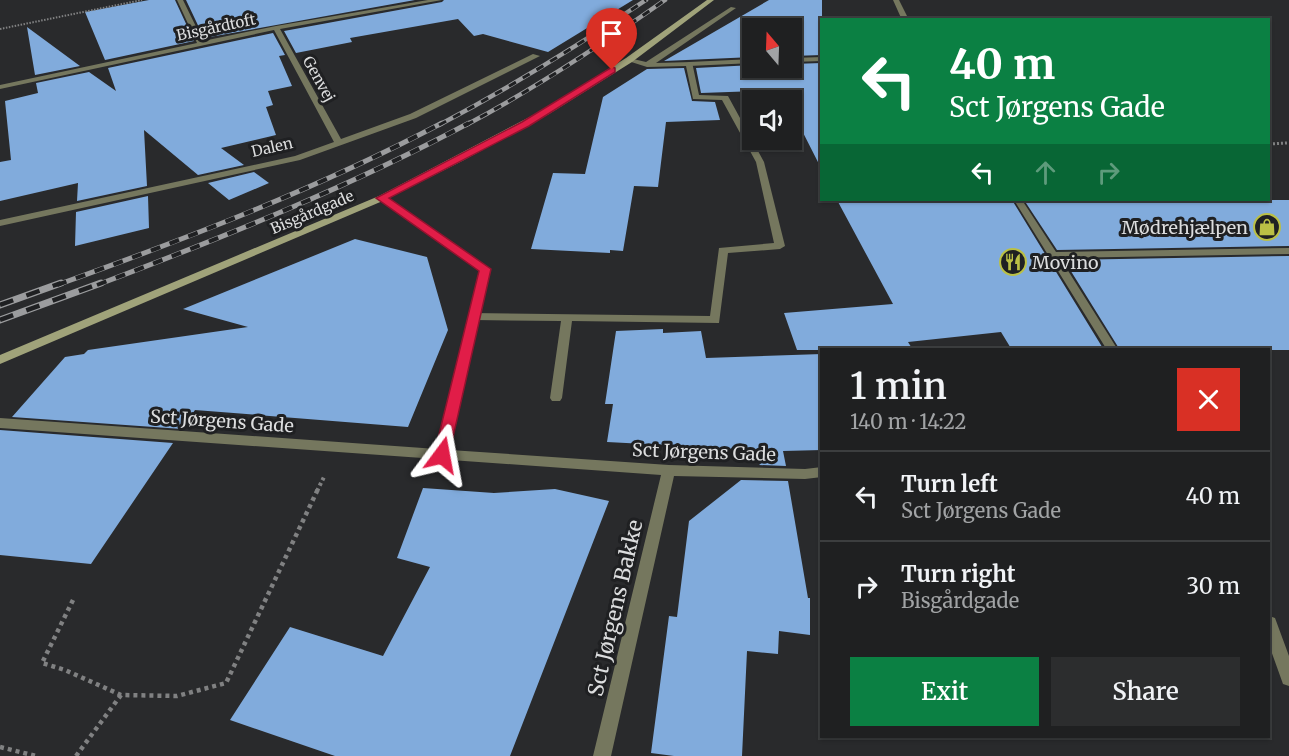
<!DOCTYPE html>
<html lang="en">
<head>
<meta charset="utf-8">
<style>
  :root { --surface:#1f2021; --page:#2c2d2e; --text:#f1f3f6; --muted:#a1a3a5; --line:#3c3e3f; --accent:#0b8043 }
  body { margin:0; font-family:Merriweather,serif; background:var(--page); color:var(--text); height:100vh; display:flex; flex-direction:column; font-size:22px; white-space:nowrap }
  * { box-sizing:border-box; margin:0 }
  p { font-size:20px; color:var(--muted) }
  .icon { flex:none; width:33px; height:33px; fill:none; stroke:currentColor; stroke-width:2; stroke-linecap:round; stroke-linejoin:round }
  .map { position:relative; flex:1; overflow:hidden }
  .sheet { position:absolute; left:820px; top:348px; width:450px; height:390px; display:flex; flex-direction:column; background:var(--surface); border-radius:0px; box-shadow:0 2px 4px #0004,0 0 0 2px var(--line) }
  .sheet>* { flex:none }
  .banner { position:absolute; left:820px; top:18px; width:450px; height:183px; border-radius:0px; box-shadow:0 2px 4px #0004,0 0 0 2px var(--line); background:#0b8043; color:#fff; overflow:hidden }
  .needle { width:39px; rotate:341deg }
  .tools { position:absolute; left:742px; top:18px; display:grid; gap:12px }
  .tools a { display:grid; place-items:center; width:60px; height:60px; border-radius:0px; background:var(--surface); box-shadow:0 2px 4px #0004,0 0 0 2px var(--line); font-size:30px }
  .pin { position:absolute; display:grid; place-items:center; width:51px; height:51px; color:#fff; margin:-62px -26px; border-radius:50% 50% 50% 0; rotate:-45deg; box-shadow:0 0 6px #0007 }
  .pin .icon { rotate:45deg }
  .me { position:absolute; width:66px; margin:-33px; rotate:13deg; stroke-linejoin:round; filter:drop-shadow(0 0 4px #0008) }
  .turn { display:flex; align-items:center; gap:21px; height:126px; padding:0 30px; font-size:27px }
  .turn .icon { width:78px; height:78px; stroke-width:2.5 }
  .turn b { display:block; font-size:42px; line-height:51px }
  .lanes { display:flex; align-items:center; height:57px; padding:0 30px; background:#0003; justify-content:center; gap:30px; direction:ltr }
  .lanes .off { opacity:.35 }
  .round { display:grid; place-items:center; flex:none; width:63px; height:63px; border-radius:0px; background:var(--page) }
  .summary { display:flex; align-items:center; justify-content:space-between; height:102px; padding:0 30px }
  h1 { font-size:36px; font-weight:600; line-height:45px }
  .cta { display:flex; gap:12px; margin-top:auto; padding:12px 30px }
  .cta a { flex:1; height:69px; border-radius:0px; background:var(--accent); color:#fff; font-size:24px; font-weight:600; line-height:69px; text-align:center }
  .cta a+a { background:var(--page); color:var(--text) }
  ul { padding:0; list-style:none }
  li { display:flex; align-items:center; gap:18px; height:90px; padding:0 30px; border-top:2px solid var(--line) }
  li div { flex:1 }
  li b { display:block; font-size:22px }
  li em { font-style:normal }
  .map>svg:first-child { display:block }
  .building { fill:#81abdc }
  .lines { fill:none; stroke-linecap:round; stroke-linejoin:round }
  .path-far3 { stroke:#808182; stroke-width:2; stroke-dasharray:1.5 1.5; stroke-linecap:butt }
  .path-far2 { stroke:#808182; stroke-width:3; stroke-dasharray:2 2; stroke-linecap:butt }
  .path-far1 { stroke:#808182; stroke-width:4; stroke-dasharray:3 3; stroke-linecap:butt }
  .path { stroke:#808182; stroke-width:4.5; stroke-dasharray:4 4; stroke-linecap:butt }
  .lane { fill:#75775e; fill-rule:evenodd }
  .street { fill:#75775e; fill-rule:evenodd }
  .secondary { fill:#a0a37a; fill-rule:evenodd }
  .rail-far2-casing { stroke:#9b9c9e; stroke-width:4.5 }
  .rail-far1-casing { stroke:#9b9c9e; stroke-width:5 }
  .rail-casing { stroke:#9b9c9e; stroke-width:7 }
  .rail-far2 { stroke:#1f2022; stroke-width:3; stroke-dasharray:8; stroke-linecap:butt }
  .rail-far1 { stroke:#1f2022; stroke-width:4; stroke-dasharray:10; stroke-linecap:butt }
  .rail { stroke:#1f2022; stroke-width:4.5; stroke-dasharray:14; stroke-linecap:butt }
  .route { fill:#e11d48; stroke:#92132f; stroke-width:1.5 }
  .labels { text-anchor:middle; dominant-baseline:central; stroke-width:6; stroke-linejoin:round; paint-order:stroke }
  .far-street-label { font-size:15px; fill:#dcddde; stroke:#1f2022 }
  .poi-label { font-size:18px; fill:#dcddde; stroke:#1f2022; text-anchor:end }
  .street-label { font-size:18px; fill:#dcddde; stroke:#1f2022 }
  .near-street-label { font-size:21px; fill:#dcddde; stroke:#1f2022 }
</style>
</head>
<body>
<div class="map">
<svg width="1289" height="756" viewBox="0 0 1289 756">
  <rect width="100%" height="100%" fill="#292a2c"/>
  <!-- building -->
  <path class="building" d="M149,0h26l19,41 -89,19 -20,-48z
    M186,0h229l-211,38z
    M444,0h189l-85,52 -65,-18 -9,2 -16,-17 -108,19 2,4 -56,11 -12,-22 158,-29z
    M769,0h53v55l-30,1v-28h-39v29l-89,4z
    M27,27l53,39 -45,9z
    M273,33l12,22 -6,1 13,30 -24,5 5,14 -7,2 10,28 -55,13 23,17 -46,10 -54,-45 3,56 -70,15 1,-18 -78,18v-39l11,-2 -6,-59 33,-8 -2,-10 53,-11 27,19 -8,-23z
    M822,63v107l-30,-59v-11h-5l-6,-10 -80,3 -5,-25 57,-3v3h39v-4z
    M684,68l8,33 23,1 5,18 -54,2 -8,65 -24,-1 -11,65 -13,-1v3l-79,-4 22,-76 32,1 18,-77 44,-28z
    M254,172l15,11 -40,17 -21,-17z
    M148,196l1,32 -74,18 1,-34z
    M837,200h175l92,150h-92l-11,-18 -93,10 5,8h-116l-13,-37 109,-9z
    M1024,200h265v46l-232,4z
    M355,239l72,18 21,73 -40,97 -213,-17 -13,19 -170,-12 53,-60 19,-3 4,-4 160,-23 -65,-18z
    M1289,256v94h-169l-56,-90z
    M663,329v4l38,-2 5,27 116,-4v96l-39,1 3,15 -27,-1 18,-14 -170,-9 6,-38h-8l11,-73z
    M0,430l173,13 -82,121 -91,-9z
    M741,480l47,1 20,117h2v37l-31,-4 -1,23 -31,-3 -5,105h-68l-23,-3 18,-137 8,1 12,-96z
    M423,488l71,5 61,-4 54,12 -99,255h-175l-105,-36 60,-93 93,29 47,-89 -33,-9z"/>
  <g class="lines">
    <!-- path-far3 -->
    <path class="path-far3" d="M0,29l142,-29"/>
    <!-- path-far2 -->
    <path class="path-far2" d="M1269,144l18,-1"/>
    <!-- path-far1 -->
    <path class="path-far1" d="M317,491l8,-16"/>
    <!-- path -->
    <path class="path" d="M73,600l-31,63 23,7 56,25 56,1 49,-13 92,-194
      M0,747l36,9
      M76,756l45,-61"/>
    <!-- lane -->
    <path class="lane" d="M731,7l5,1 -80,55 36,-1 7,33 29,1 36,66 21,84 -5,3 -52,4 -9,70 -147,-2 -10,77 -2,3h-8l-2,-3 11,-77 -87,-1 -4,-1 -2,-3 2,-3 240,3 9,-68 55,-5 -18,-81 -34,-62 -29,-1 -7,-33 -39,1 -22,-7 4,-2 17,4z
      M963,346l5,1 1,3h-11z"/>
    <!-- street -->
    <path class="street" d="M177,0h6l20,41 73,-15 152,-26h14l-162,29 61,110 69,-25 123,-60 7,2 -124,62 -116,42 -300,66v-6l295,-64 39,-14 -60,-112 -274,59v-4l197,-42z
      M893,0h6l10,20h-7z
      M822,57v4l-30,1v-4z
      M753,59v4l-64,3 -4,-2 4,-2z
      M382,195l108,74 -40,181 219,15 136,4 17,-2v10l-17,2 -131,-3 -63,280h-18l68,-281 -661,-47v-10l437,31 43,-179 -101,-70 -2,-2z
      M1014,200h8l34,52 233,-4v6l-229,4 58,92h-11z
      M1269,616l6,2 14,38v30l-6,-2 -14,-39z"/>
    <!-- secondary -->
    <path class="secondary" d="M707,0h7l-82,62 -83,52 -85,46 -79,40 -385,164v-9l379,-159 164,-86 83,-52z"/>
    <defs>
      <path id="rail-far2" d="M439,125c72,-38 140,-80 207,-125
        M466,125c70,-37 135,-80 199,-125"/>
      <path id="rail-far1" d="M57,285c131,-47 262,-97 385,-162
        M97,285c127,-48 252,-98 372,-162"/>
      <path id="rail" d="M0,305l61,-22
        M0,320l101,-37"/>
    </defs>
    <!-- rail-far2 casing -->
    <use href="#rail-far2" class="rail-far2-casing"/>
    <!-- rail-far1 casing -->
    <use href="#rail-far1" class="rail-far1-casing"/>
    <!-- rail casing -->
    <use href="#rail" class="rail-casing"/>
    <!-- rail-far2 -->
    <use href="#rail-far2" class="rail-far2"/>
    <!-- rail-far1 -->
    <use href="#rail-far1" class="rail-far1"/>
    <!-- rail -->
    <use href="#rail" class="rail"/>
  </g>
  <!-- route -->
  <path class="route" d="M612,67l3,1v4l-86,54 -140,72 102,71 -42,186 -2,4h-11l-2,-4 45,-184 -103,-73 146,-76z"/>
  <!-- icons -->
  <defs>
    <symbol id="shop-ring" viewBox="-11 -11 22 22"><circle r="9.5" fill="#1f2022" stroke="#bbc045" stroke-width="1.5"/><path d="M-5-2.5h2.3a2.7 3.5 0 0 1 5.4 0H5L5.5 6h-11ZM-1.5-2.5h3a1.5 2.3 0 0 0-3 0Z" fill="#bbc045"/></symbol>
    <symbol id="restaurant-ring" viewBox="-11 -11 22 22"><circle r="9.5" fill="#1f2022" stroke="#bbc045" stroke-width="1.5"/><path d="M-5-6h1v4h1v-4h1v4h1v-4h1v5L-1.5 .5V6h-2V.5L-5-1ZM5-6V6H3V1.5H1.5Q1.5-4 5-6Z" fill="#bbc045"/></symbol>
  </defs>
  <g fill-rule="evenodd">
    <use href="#shop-ring" x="1252" y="212" width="30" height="30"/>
    <use href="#restaurant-ring" x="998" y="247" width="30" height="30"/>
  </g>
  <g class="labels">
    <!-- far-street labels -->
    <g class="far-street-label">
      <text transform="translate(216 27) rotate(-12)">Bisgårdtoft</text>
      <text transform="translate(319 79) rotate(61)">Genvej</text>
      <text transform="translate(272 147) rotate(-13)">Dalen</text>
      <text transform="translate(312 212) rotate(-23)">Bisgårdgade</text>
    </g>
    <!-- poi labels -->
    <g class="poi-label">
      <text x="1248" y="227">Mødrehjælpen</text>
      <text x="1032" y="262" text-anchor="start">Movino</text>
    </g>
    <!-- street labels -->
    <g class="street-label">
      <text transform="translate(222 421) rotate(4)">Sct Jørgens Gade</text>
      <text transform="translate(704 452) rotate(2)">Sct Jørgens Gade</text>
    </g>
    <!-- near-street labels -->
    <g class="near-street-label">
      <text transform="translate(615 608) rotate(-77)">Sct Jørgens Bakke</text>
    </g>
  </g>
</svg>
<div class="tools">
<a><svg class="needle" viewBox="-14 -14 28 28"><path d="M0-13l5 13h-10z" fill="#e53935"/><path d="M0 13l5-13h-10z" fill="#a1a3a5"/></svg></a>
<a><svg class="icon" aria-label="sound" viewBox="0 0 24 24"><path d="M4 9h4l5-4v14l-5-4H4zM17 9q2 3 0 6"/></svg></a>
</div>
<div class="pin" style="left:612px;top:70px;background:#d93025"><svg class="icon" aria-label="arrive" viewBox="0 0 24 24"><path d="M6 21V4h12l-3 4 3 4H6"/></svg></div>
<svg class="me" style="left:442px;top:455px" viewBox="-20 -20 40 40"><path d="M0-17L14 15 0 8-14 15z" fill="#e11d48" stroke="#fff" stroke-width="4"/></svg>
<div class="banner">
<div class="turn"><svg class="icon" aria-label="left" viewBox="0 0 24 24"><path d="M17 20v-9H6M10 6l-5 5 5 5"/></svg><div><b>40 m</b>Sct Jørgens Gade</div></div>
<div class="lanes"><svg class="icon" aria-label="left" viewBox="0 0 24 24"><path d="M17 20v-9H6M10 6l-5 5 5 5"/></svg><svg class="icon off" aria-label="ahead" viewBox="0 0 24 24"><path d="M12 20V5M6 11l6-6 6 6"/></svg><svg class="icon off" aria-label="right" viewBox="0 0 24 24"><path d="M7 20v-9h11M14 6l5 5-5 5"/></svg></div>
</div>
<section class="sheet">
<div class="summary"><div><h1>1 min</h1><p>140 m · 14:22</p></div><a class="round" style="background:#d93025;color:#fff"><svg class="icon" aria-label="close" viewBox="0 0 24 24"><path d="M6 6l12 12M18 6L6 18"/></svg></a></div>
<ul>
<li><svg class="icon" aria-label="left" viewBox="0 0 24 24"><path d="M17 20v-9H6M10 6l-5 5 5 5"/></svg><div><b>Turn left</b><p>Sct Jørgens Gade</p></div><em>40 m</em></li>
<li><svg class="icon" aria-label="right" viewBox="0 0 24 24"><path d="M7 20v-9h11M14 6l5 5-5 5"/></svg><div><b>Turn right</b><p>Bisgårdgade</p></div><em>30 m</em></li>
</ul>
<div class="cta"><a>Exit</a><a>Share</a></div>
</section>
</div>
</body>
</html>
